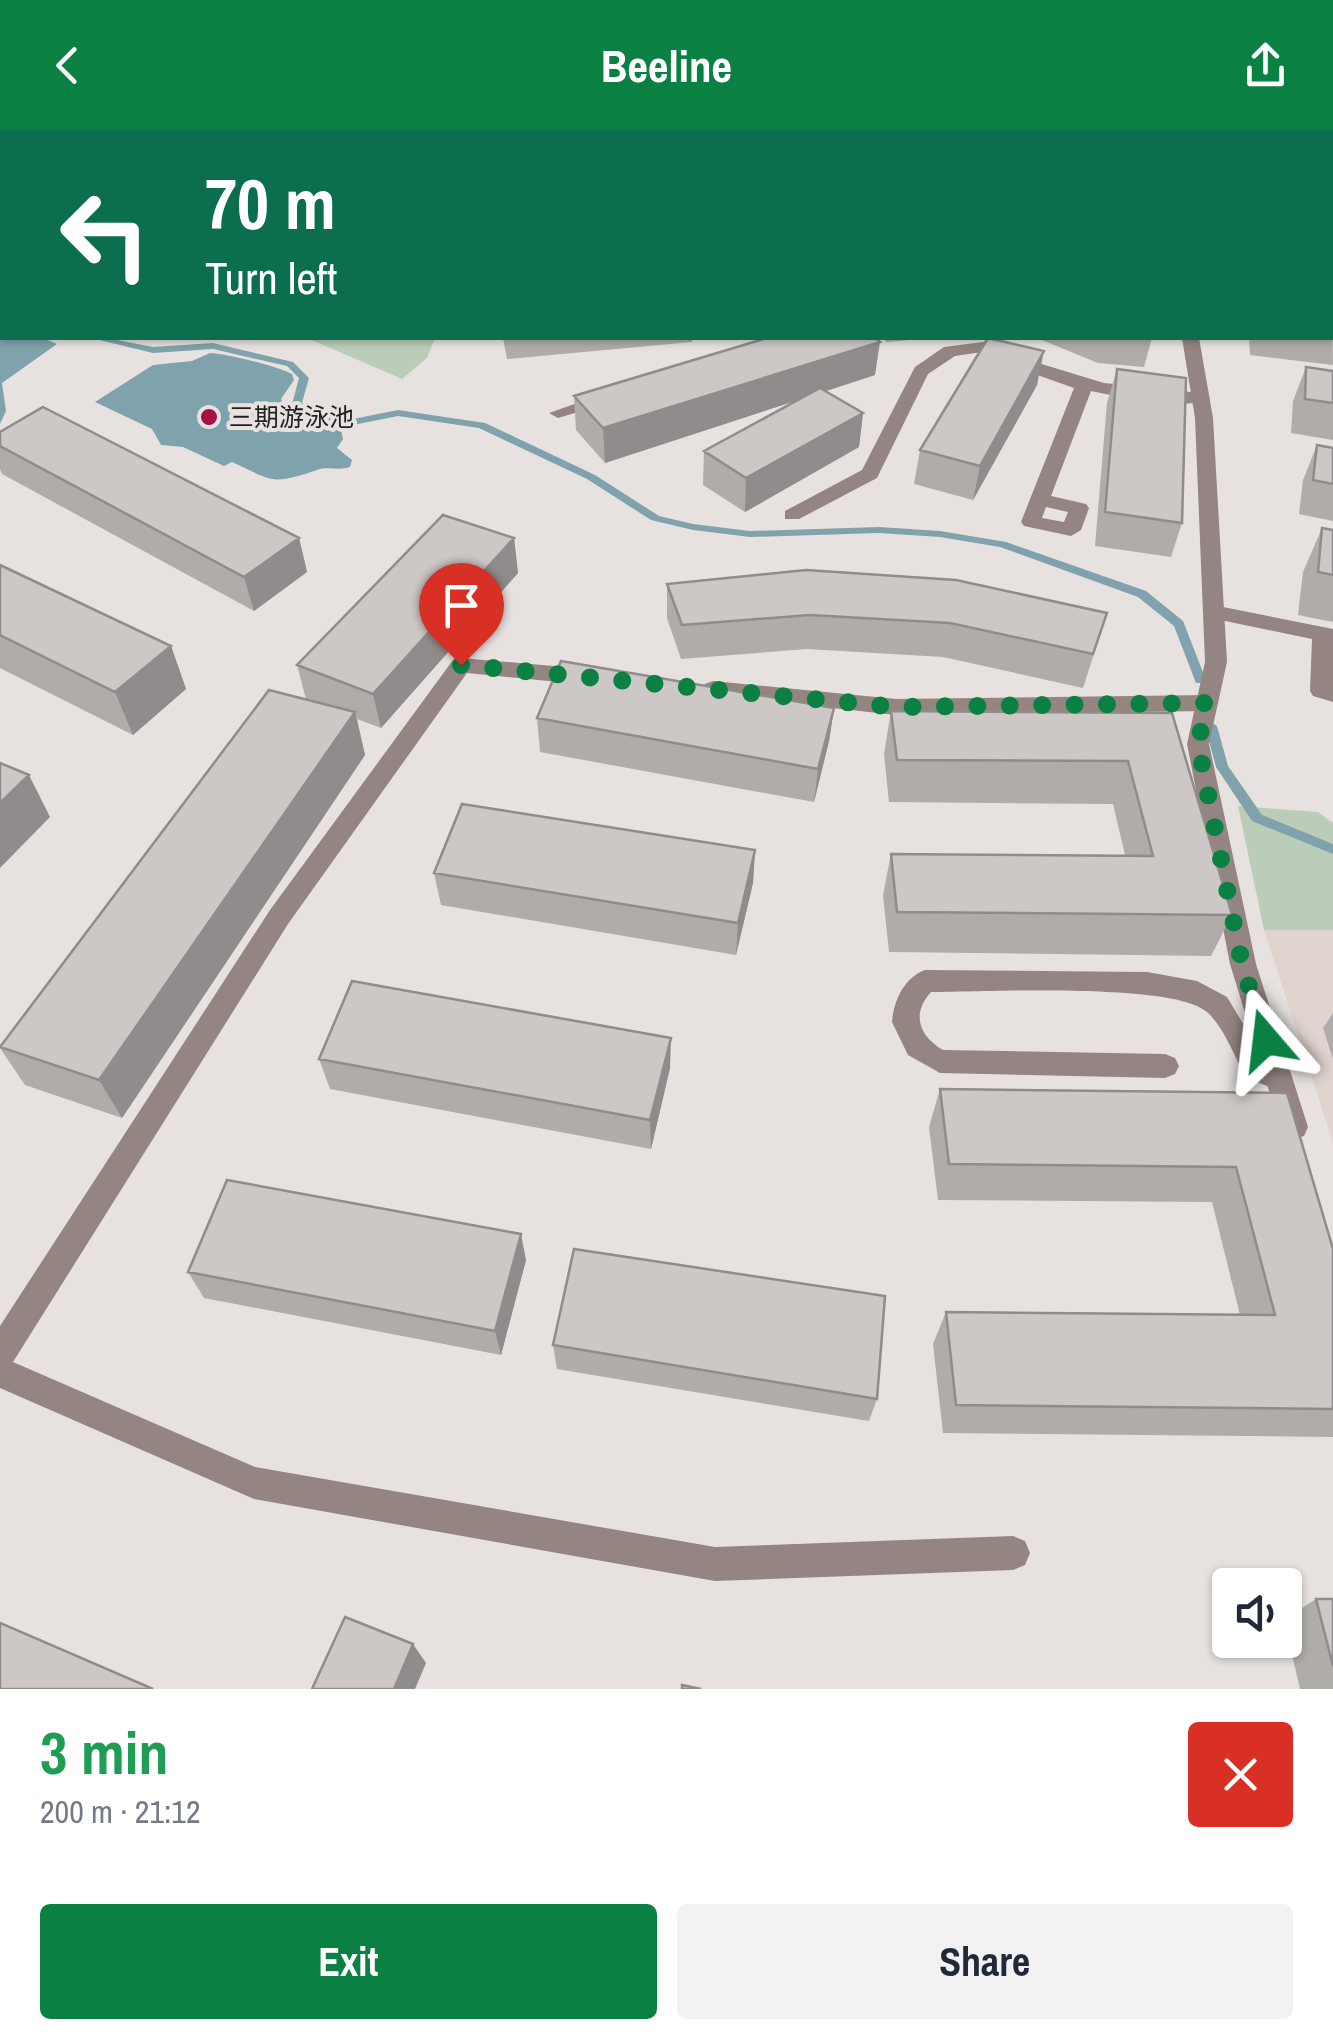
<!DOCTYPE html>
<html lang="en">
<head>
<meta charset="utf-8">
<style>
  :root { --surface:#fff; --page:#f2f2f3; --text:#1f2937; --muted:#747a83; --accent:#0b8043 }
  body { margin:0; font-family:"Archivo Narrow","Noto Sans SC",sans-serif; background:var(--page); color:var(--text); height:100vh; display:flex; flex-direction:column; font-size:38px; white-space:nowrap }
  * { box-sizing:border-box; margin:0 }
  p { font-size:32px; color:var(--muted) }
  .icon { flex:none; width:55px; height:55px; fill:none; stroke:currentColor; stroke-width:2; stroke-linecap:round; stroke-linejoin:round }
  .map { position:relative; height:1559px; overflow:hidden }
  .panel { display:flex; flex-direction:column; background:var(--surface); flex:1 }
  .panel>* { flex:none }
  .guide { position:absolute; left:0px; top:0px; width:1335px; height:210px; box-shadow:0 2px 8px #0004; background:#0b6e4f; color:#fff; overflow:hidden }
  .tools { position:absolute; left:1212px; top:1438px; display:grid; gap:20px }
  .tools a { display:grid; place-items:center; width:90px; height:90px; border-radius:10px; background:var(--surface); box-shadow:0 2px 8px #0004; font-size:50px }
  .pin { position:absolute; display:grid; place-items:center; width:85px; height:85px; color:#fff; margin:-102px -42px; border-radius:50% 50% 50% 0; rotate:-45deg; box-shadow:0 0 10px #0007 }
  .pin .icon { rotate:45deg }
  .me { position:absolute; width:110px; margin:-55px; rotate:343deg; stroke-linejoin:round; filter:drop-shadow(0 0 8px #0008) }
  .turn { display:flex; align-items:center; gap:35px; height:210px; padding:0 40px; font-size:45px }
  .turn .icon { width:130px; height:130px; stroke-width:2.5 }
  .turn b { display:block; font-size:70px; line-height:85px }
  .round { display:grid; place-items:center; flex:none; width:105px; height:105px; border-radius:10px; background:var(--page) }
  .overview { display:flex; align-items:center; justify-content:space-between; height:170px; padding:0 40px }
  h1 { font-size:60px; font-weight:800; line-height:75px; color:#1e9e55 }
  .cta { display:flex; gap:20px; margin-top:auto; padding:20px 40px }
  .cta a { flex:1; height:115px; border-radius:10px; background:var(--accent); color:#fff; font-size:40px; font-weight:800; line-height:115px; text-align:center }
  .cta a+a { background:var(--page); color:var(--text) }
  header { display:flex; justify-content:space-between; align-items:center; height:130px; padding:0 40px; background:var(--accent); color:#fff; font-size:45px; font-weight:800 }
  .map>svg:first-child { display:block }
  .built { fill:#e0d4ce }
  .green { fill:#bbcdb8 }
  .water { fill:#7fa2ac }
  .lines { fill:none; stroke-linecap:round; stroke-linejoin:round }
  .stream { fill:#7fa2ac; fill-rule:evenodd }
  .lane { fill:#948582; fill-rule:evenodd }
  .street { fill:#948582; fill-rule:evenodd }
  .wall { fill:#b0acaa }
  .shaded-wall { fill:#908c8b }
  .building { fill:#cdc8c6; stroke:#908c8b; stroke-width:2.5 }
  .route { stroke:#0b8043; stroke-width:18; stroke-dasharray:0 32.4 }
  .poi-dot { fill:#a81242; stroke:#e7e2e0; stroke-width:4 }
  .labels { text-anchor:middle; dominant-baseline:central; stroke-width:8; stroke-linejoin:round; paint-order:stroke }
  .far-poi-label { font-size:25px; fill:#201e1e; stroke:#e7e2e0; text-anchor:start }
</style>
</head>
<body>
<header><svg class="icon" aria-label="back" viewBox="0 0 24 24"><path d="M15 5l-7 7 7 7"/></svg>Beeline<svg class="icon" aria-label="share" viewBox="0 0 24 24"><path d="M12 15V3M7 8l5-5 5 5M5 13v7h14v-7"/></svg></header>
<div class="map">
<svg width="1333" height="1559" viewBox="0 0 1333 1559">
  <rect width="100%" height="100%" fill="#e7e2e0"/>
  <!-- built -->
  <path class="built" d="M1264,800h69v213z"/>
  <!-- green -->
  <path class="green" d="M307,208h128l-8,20 -25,21z
    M1238,676l80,6 15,11v107h-69z"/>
  <!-- water -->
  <path class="water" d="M0,206l43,2 14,6 -55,39 4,28 -6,13z
    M210,223c19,1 66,13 82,21l2,6 -13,19 11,19 49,12 2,9 -6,9 15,12 -2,7c-11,4 -22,-1 -33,3 -45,15 -42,12 -85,-8l-8,4 -41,-19 -22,-2 -9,-16 -57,-27 58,-37 39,-4z"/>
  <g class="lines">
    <!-- stream -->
    <path class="stream" d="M0,185l2,1v6l-2,-1z
      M91,208h16l46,9 60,-4 80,19 16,16 -7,25 18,13 23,5 55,-11 87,13 110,52 64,41 34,8 57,7 129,-4 61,4 66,11 140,49 37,30 23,59 -2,3h-8l-22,-57 -36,-29 -138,-50 -60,-10 -61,-4 -129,4 -57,-7 -42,-10 -64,-41 -108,-51 -81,-12 -55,11 -30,-7 -21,-16 7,-26 -12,-12 -74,-17 -60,4z
      M1211,592l6,4 11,40 34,49 71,29v10l-81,-33 -36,-54 -11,-41z"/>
    <!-- lane -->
    <path class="lane" d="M265,0h17l1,2h-16z
      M1332,128h1v10h-1z
      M983,212l9,5 -3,4 -34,5 -27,18 -51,104 -78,41h-14v-8l77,-41 53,-103 29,-20z
      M1012,225l92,28 97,10 9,5c-18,14 -95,-2 -119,-7l-40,105 35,8 3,4 -8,22 -10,6 -47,-10 -3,-4 53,-134 -68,-24v-8zM1046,377l22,5 -4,10 -22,-4z
      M603,264l9,5 -3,4 -51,15 -9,-5z
      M1213,475l120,24v73l-20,-6 -3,-5 2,-52 -106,-22 -3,-5z
      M461,528l127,11 11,8 -11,8 -121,-12 -179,251 -275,438 242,105 460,80 298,-11 12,5 5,12 -5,12 -12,5 -298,11 -461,-82 -254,-111v-62l270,-416 183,-250z
      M713,551l183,18 311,-4 11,8 -11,8 -311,4 -191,-21 -3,-5 3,-5z
      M925,840l222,2 50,9 30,16 39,65 22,8 4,8 -4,8 -10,4 -32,-12c-11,-20 -22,-51 -39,-66 -33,-30 -224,-20 -276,-20 -20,22 -12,44 12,58l222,4 10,4 4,8 -4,8 -10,4 -225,-5 -32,-18 -16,-33c2,-22 12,-44 33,-52z"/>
    <!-- street -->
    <path class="street" d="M1182,208h17l14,80 14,244 -18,82 47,220 52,163 -4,9 -10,3 -10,-3 -4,-9 -50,-163 -43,-220 18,-82 -10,-244z"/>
  </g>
  <!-- wall -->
  <path class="wall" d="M0,0h161l-8,2h-151v33l-2,-2z
    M313,0h127l4,2h-126z
    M468,0h93v2h-88z
    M707,0h133l5,2h-138z
    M881,0h109l4,2h-110z
    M1013,0h81l2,2h-80z
    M1332,167l1,68 -83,-10 -1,-17h83z
    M503,208h190l-1,4 -185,17z
    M884,208h50l-48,4z
    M1037,208h115l-8,29 -46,-4z
    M1306,237l27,4v69l-42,-7 2,-32z
    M1117,239l65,154 -11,34 -76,-11 12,-143z
    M875,245l-49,16 37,22 -4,34 -114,65 -42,-27 1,-34 94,-51 -193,63 -29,-33 -2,-34z
    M1037,255l-64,115 -59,-16 6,-34z
    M0,302l299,106 8,34 -53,39 -252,-137 -2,-5z
    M1317,315l16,3v73l-34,-7 4,-34z
    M1322,398l11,2v92l-35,-7 5,-43z
    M514,408l4,35 -137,155 -24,-9 8,36 -243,363 -97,-33 -25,-37v-3l306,-346 -9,-34z
    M0,435l171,81 15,43 -53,46 -133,-67z
    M667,454l440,29 -24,75 -140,-31 -136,-8 -126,10 -14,-41z
    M834,578l-5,33 -15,61 -274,-50 -3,-34z
    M891,581l281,2 60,202 -21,41 -322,-4 -6,-57 8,-41 234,1 -12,-51 -224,-2 -5,-48z
    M755,720l-2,33 -17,72 -295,-50 -7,-32z
    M1333,883v46l-10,-31z
    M319,929l351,9 -19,81 -321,-60z
    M940,959l347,4 46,156v188l-390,-4 -10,-89 13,-32 294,3 -28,-113 -274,-2 -9,-73z
    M526,1130l-25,95 -297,-57 -16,-26z
    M553,1215l324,54 -8,22 -312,-52z
    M1316,1469h17v90h-33l-15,-64v-6z"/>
  <!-- shaded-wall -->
  <path class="shaded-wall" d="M48,0h113l-8,2h-113z
    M518,0h43v2h-43z
    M0,124h2v36h-1z
    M880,212l-5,33 -270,88 -2,-35z
    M1044,221l-7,34 -64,115 7,-34z
    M863,283l-4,34 -114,65 1,-34z
    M299,408l8,34 -53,39 -10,-34z
    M514,408l4,35 -137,155 -8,-34z
    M171,516l15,43 -53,46 -18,-43z
    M834,578l-5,33 -15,61 4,-33z
    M355,582l10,43 -243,363 -23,-38z
    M29,645l21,42 -50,51v-65z
    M755,720l-2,33 -17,72 2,-32z
    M671,908l-1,30 -19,81 -1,-29z
    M521,1104l5,26 -25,95 -6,-24z
    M413,1514l13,19 -11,26h-21z"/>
  <!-- building -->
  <path class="building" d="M0,0h48l-8,2h-38v11l-2,-2z
    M191,0h71l4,2h-72z
    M364,0h76l4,2h-76z
    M762,0h78l5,2h-78z
    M931,0h59l4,2h-59z
    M1046,0h48l2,2h-47z
    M1193,0h140v20l-1,-18h-139z
    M2,46v78h-2v-77z
    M767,208h108l5,4 -277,86 -29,-32z
    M988,208l56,13 -64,115 -60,-16z
    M1306,237l27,4v32l-28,-4z
    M1117,239l69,9 -4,145 -77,-11z
    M820,258l43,25 -117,65 -42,-27z
    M43,277l256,131 -55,39 -244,-131v-14z
    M1317,315l16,3v36l-20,-4z
    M443,385l71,23 -141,156 -76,-29z
    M1322,398l11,2v45l-15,-3z
    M0,435l171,81 -56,46 -115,-57z
    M806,440l150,10 151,33 -14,41 -143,-31 -140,-8 -128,10 -15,-41z
    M561,531l273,47 -16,61 -281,-51z
    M269,560l86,22 -256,368 -99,-33z
    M891,581l281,2 60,202 -335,-3 -6,-58 262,2 -25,-95 -231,-1z
    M0,633l29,12 -29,28z
    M462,674l293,46 -17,73 -304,-50z
    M352,851l319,57 -21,82 -331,-61z
    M940,959l347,4 46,156v160l-377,-4 -10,-93 329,3 -39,-148 -287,-3z
    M227,1050l294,54 -26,97 -307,-59z
    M574,1119l311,47 -8,103 -324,-54z
    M1316,1469h17v67z
    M345,1487l68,27 -19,45h-82z
    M0,1493l153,66h-153z
    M682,1555l19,4h-19z"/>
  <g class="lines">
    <!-- route -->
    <path class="route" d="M461,535l435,42 311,-4 -9,41 44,220 24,76"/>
  </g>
  <!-- markers -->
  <circle class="poi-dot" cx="209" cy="287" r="10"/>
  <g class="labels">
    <!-- far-poi labels -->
    <g class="far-poi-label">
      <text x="229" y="287">三期游泳池</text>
    </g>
  </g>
</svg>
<div class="tools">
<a><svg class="icon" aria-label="sound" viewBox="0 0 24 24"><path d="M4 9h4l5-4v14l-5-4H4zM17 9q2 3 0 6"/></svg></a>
</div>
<div class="pin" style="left:461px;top:535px;background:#d93025"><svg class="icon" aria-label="arrive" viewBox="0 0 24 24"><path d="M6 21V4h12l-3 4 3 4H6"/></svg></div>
<svg class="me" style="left:1266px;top:910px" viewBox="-20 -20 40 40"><path d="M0-17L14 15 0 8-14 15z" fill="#0b8043" stroke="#fff" stroke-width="4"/></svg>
<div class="guide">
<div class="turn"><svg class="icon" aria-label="left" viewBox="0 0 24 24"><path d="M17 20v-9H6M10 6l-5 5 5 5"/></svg><div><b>70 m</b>Turn left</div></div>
</div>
</div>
<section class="panel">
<div class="overview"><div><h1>3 min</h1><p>200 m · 21:12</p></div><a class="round" style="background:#d93025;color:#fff"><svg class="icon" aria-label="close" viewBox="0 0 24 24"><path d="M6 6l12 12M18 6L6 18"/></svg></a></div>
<div class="cta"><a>Exit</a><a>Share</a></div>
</section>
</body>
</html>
